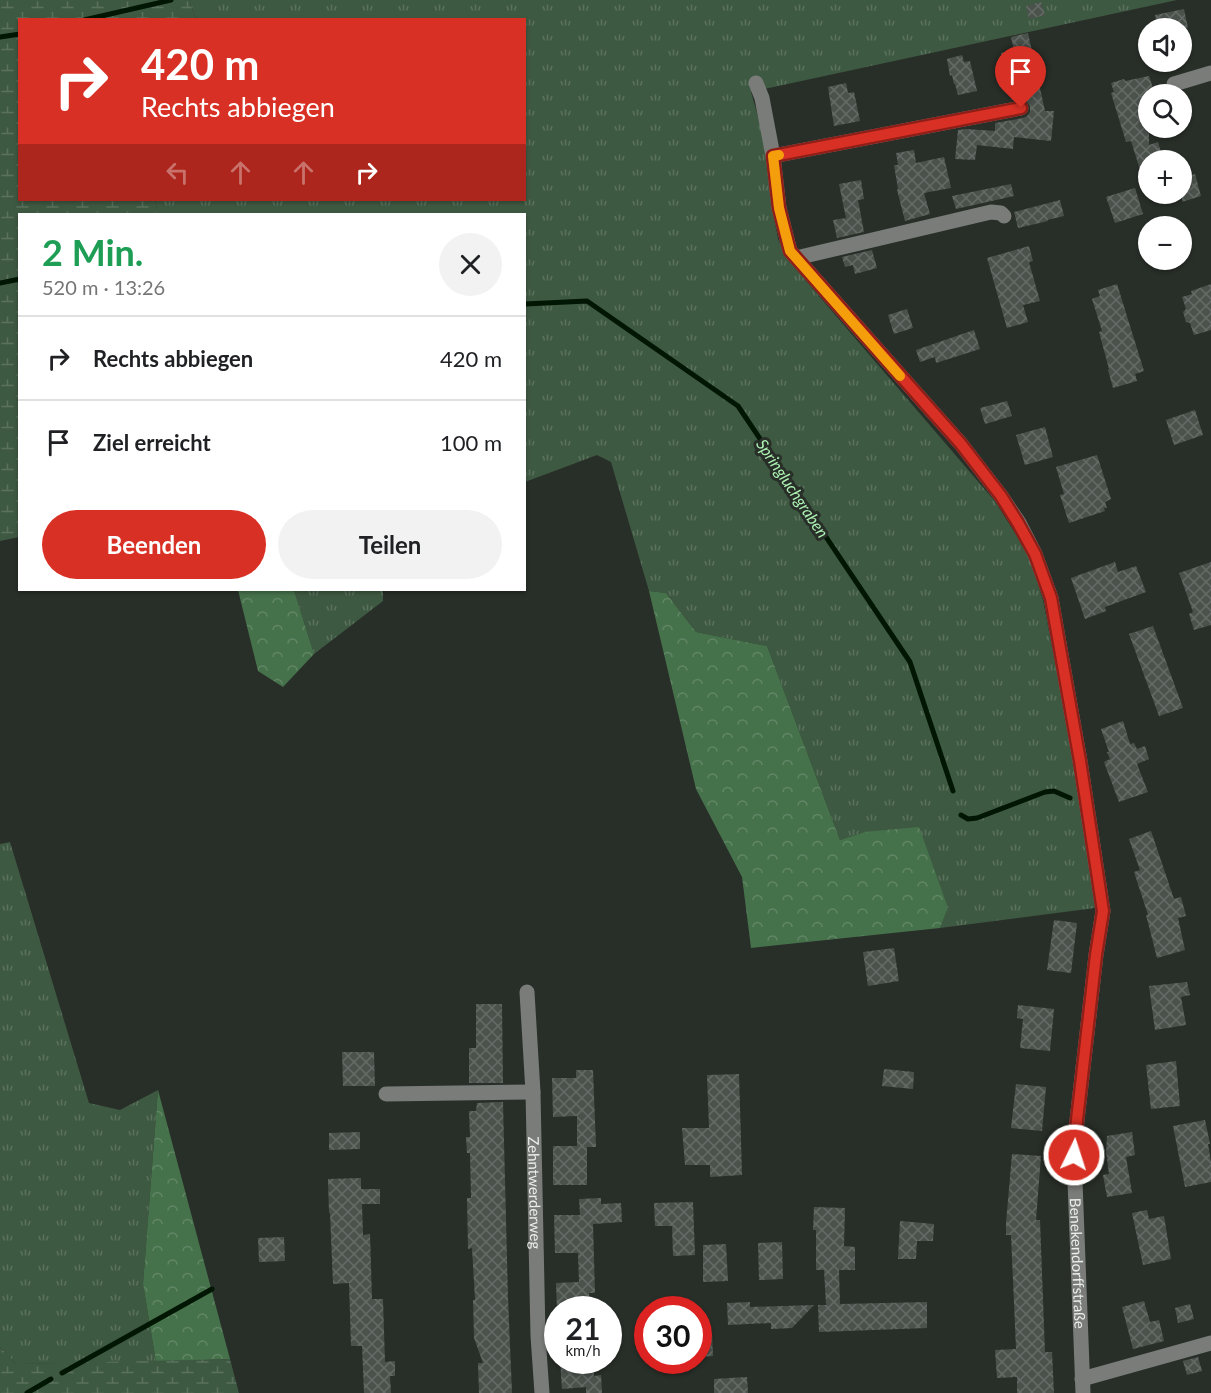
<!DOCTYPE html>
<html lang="de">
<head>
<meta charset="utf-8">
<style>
  :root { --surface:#fff; --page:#f2f2f2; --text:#202124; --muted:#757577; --line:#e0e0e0; --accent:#d93025 }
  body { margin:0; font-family:Lato,sans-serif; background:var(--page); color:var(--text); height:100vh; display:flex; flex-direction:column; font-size:22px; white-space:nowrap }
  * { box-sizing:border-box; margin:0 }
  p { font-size:20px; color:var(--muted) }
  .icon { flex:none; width:33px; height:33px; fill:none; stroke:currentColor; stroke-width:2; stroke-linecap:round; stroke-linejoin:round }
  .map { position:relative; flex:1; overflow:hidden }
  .details { position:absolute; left:18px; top:213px; width:508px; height:378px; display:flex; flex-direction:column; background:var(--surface); border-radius:0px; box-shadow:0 2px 4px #0004 }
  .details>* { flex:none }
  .banner { position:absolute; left:18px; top:18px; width:508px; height:183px; border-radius:0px; box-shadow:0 2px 4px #0004; background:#d93025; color:#fff; overflow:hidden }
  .controls { position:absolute; left:1138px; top:18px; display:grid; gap:12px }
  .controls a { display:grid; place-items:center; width:54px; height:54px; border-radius:50%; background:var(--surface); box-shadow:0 2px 4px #0004; font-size:30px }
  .speed { position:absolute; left:544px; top:1296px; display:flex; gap:12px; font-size:30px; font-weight:700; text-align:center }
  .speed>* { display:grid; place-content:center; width:78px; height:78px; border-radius:50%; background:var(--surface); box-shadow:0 2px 4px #0004; line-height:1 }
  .speed small { font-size:15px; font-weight:400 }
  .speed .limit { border:9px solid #d22; background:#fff; color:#111 }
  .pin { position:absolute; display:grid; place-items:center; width:51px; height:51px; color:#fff; margin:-62px -26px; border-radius:50% 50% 50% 0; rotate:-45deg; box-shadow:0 0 6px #0007 }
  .pin .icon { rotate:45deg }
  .me { position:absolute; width:66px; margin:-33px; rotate:4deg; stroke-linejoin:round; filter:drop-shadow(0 0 4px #0008) }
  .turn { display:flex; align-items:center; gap:21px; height:126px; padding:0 24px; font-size:27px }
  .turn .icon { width:78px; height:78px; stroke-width:2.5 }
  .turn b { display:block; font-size:42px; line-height:51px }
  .lanes { display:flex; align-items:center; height:57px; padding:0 24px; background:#0003; justify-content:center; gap:30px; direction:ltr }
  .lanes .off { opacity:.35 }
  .round { display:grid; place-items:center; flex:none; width:63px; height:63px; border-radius:32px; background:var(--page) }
  .headline { display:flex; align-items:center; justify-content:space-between; height:102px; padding:0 24px }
  h1 { font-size:36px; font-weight:700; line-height:45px; color:#1e9e55 }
  .button { display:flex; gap:12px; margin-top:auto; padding:12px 24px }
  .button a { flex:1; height:69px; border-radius:36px; background:var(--accent); color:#fff; font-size:24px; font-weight:700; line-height:69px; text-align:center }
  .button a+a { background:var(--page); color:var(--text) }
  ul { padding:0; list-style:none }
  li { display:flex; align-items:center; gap:18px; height:84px; padding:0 24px; border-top:2px solid var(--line) }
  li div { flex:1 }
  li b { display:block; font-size:22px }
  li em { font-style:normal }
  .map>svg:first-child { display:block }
  .grass { fill:url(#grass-tufts) }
  .forest { fill:url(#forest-crowns) }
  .wetland { fill:url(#wetland-marsh) }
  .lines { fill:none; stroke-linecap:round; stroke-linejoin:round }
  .stream { stroke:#021604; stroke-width:5 }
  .building { fill:url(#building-cross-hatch) }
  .minor { stroke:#797c79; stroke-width:15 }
  .route-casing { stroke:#8d1f18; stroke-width:15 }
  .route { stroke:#d93025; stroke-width:10 }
  .slow { stroke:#f59e0b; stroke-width:10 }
  .labels { text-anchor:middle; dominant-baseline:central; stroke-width:6; stroke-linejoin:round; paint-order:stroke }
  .street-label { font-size:15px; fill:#ebefeb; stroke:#282e28 }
  .water-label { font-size:16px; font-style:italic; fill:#adf2b3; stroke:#282e28 }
</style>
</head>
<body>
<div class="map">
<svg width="1211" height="1393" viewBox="0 0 1211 1393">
  <defs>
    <pattern id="grass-tufts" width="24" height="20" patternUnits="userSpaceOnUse" patternTransform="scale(1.5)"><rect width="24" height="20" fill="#3e5941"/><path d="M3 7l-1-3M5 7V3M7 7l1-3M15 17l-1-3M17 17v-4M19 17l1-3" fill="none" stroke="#5a715d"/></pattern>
    <pattern id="forest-crowns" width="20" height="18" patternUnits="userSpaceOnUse" patternTransform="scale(1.5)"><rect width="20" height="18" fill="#46724b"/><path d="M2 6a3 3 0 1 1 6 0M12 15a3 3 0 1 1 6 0" fill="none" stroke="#618665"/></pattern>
    <pattern id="wetland-marsh" width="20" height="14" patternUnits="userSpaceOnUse" patternTransform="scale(1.5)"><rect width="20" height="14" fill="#3e5941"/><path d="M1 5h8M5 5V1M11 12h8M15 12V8" fill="none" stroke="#5a715d"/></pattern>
    <pattern id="building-cross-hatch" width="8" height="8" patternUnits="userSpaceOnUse" patternTransform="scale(1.5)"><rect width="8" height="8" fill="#4b524c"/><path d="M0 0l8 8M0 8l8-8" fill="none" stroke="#656b66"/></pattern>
  </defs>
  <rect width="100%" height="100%" fill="#282e28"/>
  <!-- grass -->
  <path class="grass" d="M189,0h988l-426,92 14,49 8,72 5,26 10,21 206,240 34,53 15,47 33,172 19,136 -155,20 8,-20 -84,-76 -24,8 -73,-194 -71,-14 -30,-39 -17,-2 -38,-129 -14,-7 -72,27v-268h-367l-3,-14h370v-180l-329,-1z
    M294,590h89v11l-69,53z
    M10,842l79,261 31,7 38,-20 -15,194 13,78 -140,2 -16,-17v-503z"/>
  <!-- forest -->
  <path class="forest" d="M238,590h56l20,64 -31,33 -25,-16z
    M649,591l17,2 30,39 71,14 73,194 24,-8 55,-5 29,81 -8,20 -189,20 -9,-71 -46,-88z
    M158,1090l72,269 -74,3 -13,-78z"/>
  <!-- wetland -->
  <path class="wetland" d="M0,0h189l7,19 -176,1v180h135l3,14h-138l-1,323 -19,4z
    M0,1347l16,17 214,-5 9,34h-239z"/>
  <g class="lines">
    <!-- stream -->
    <path class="stream" d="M84,20l87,-20
      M0,37l20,-3
      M0,283l20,-4
      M525,304l62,-3 151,105 172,256 43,129
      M961,815l7,4 9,-1 68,-26 9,-1 16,7
      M62,1373l150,-84
      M27,1393l24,-14"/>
  </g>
  <!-- building -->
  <path class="building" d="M1041,2l4,13 -16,4 -3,-13z
    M1184,9l4,19h-30l-3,-13z
    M1028,33l17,78h9l-3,30 -37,-4 -1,12 -36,-4 -2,15 -20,-1 3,-29 8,-1 29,2v-8l28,-5 4,-2 3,-4v-6l-5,-7 -13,1 -11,-47 13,-3 -3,-13z
    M962,55l2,7 6,-1 7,30 -19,4 -3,-11h-1l-2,-9 -2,1 -3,-17z
    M1149,76l6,18h-6v4l-6,2 6,20v25l9,-3 5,18h-14v29h-3l-15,-48 -5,1 -15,-49 3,-1 -3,-9 13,-4 1,2z
    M846,83l2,10 6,-1 6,29 -26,5 -6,-39z
    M914,150l2,13 28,-6 7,31 -27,5 6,21 -25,7 -8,-31 1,-1 -4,-24h4l-2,-12z
    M1195,174l6,22 -19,6v-24z
    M861,180l3,19 -6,1 6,32 -27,6 -4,-18 13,-2 -7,-34z
    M1011,184l3,12 -58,13 -4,-13z
    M1135,188l8,26 -28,9 -9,-26z
    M1060,200l4,16 -17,4 1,1 -30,7 -4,-16z
    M1029,246l4,15 -4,1 11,39 -17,4 5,17 -21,6 -20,-70z
    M872,250l5,18 -22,6 -2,-9 -8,2 -3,-10z
    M1117,284l27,87 -9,3 2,7 -24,7 -5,-18 1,-1 -10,-37 3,-1 -10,-32 8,-3 -2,-6z
    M1211,284v46l-17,5 -4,-12 -4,-1 -3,-10 3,-3 -4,-12 10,-3 -1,-3z
    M907,309l6,19 -19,6 -6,-19z
    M974,330l6,19 -44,14 -1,-6 -15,5 -4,-12z
    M1007,401l5,15 -27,8 -5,-16z
    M1195,410l8,25 -29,10 -8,-25z
    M1045,427l8,30 -28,8 -9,-30z
    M1097,455l14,44 -6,3 2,6h-3l1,3 -36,12 -9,-28 4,-1 -8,-27z
    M1115,562l3,10 18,-6 10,26 -41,15 1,4 -21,8 -14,-41z
    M1211,562v63l-17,5 -5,-16 4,-2 -14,-39z
    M1153,626l30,82 -24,8 -30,-82z
    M1123,721l7,23 4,-1 3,6 8,-3 4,13 -12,5 11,28 -29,10 -15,-40 6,-3 -3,-7h2l-8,-23z
    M1151,831l23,68 7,-2 5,19 -8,2 7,32 -28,8 -11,-43h2l-14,-43 6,-2 -11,-31z
    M1054,920l23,3 -6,50 -24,-3z
    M894,948l5,33 -31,5 -5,-34z
    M1187,982l3,13 -9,2 5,28 -31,5 -6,-44z
    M476,1004h26l1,79h-34v-35h7z
    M1018,1005l36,4 -4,42 -30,-3 3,-29 -6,-1z
    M342,1052h32l1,34h-32z
    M1176,1061l4,45 -29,3 -5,-44z
    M884,1069l30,3 -1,17 -31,-3z
    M576,1070h17l3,77h-9v38h-34v-39h24v-30l-24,1 -1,-39h24z
    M739,1074l3,101 -32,2v-12h-25l-3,-37h27l-2,-53z
    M1016,1084l30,3 -4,44 -31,-3z
    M503,1102l5,196 4,95h-33l-1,-30h5l-9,-25 -1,-38h2l-3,-52 -4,1 -1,-51h4l-1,-45h-3l-1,-16h4l-1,-26h7l1,-8z
    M1205,1120l5,24h-2l3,18v20l-26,5 -12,-61z
    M360,1132v17l-31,1v-17z
    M1132,1132l3,23 -9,2 6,36 -25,4 -4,-22 6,-1 -3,-22 1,-16z
    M1012,1154l29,2 -5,64h4l5,132h7l2,41h-37v-16l-20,1 -2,-28 21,-1 -5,-114h-5v-12z
    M361,1178v11h19v15h-18l1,31 7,-1 2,65h11l2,63 10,-1v15h-5l1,17h-27l-2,-47h-11l-2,-63 -16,1 -3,-71h-1l-1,-34z
    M601,1198v6l20,-1 1,19 -29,2 2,69h-6l1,17h-33l-1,-27 23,-1 -1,-29h-23l-1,-38h26l-1,-16z
    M693,1202l2,53 -22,1 -1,-30h-17l-1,-23z
    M814,1207l31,1 -1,38 11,1v23h-16l1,34 87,-2v26l-108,4 -1,-27h8l-2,-35h-8v-40h-3z
    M1147,1210l2,9 15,-3 7,43 -28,6 -11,-52z
    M900,1221l34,3 -1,17h-16l-1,18h-18z
    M284,1237l1,24 -26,1 -1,-24z
    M782,1242l1,37 -24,1 -1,-37z
    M726,1244l2,37 -25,1v-37z
    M1144,1301l6,21 9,-2 5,21 -31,8 -11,-42z
    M750,1302v5l64,-2 -22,23 -21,1v-6l-43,2 -1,-22z
    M1190,1304l4,15 -16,4 -3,-15z
    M699,1333h13l1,23 -14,1z
    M1198,1357l4,14 -15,4 -4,-14z
    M560,1360h33l1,16 7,-1 1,18h-16v-6l-24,2z
    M747,1377l1,16h-34v-14z"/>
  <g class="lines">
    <!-- minor -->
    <g class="minor">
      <path id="s1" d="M756,83l6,15 11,58 6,52 11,43 171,193 40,52 18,27 16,31 16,44 29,163 23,150 -7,44 -19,165 -3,35 9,238"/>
      <path d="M1174,84l37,-11"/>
      <path d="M773,156l248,-48"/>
      <path d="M796,258l195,-46 10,1 3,3"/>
      <path id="s2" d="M527,992l6,100 5,244 4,57"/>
      <path d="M386,1094l147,-2"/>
      <path d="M1082,1379l129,-36"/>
    </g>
  </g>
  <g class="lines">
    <defs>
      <path id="route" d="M1021,108l-248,48 6,52 11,43 171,193 40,52 17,27 17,31 16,44 29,163 23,150 -7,44 -19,165 -3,35"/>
    </defs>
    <!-- route casing -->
    <use href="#route" class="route-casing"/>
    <!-- route -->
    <use href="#route" class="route"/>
    <!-- slow -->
    <path class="slow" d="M779,155l-6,1 6,52 11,43 110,125"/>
  </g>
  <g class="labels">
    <!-- street labels -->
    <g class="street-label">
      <text stroke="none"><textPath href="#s2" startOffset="201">Zehntwerderweg</textPath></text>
      <text stroke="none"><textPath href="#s1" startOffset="1281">Benekendorffstraße</textPath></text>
    </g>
    <!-- water labels -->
    <g class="water-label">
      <text transform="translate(793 488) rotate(56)">Springluchgraben</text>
    </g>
  </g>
</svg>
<div class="controls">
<a><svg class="icon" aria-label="sound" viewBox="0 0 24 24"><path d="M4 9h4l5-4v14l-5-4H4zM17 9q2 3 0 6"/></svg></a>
<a><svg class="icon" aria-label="search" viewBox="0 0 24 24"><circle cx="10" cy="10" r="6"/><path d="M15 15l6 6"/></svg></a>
<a>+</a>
<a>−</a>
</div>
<div class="speed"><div>21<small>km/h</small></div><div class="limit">30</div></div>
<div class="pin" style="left:1021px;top:108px;background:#d93025"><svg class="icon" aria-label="arrive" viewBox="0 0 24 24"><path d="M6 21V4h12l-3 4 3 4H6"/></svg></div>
<svg class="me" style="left:1074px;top:1155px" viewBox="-20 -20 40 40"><circle r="17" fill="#d93025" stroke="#fff" stroke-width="3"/><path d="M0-11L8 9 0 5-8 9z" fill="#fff"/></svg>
<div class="banner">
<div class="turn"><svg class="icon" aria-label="right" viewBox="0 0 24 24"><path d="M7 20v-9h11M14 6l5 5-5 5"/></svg><div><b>420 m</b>Rechts abbiegen</div></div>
<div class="lanes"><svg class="icon off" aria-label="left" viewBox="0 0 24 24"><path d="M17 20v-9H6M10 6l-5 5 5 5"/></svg><svg class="icon off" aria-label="ahead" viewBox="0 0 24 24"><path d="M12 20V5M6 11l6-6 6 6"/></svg><svg class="icon off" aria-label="ahead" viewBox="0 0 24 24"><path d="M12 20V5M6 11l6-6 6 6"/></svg><svg class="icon" aria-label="right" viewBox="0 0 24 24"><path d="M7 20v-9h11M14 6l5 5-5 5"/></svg></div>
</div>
<section class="details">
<div class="headline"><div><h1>2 Min.</h1><p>520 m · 13:26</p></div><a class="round"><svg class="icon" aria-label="close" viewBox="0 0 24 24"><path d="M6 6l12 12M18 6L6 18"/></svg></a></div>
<ul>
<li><svg class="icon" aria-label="right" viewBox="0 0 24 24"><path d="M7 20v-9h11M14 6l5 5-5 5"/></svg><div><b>Rechts abbiegen</b></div><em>420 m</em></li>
<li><svg class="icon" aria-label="arrive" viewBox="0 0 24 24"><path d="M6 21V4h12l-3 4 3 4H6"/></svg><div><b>Ziel erreicht</b></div><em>100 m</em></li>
</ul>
<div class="button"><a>Beenden</a><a>Teilen</a></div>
</section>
</div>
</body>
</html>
